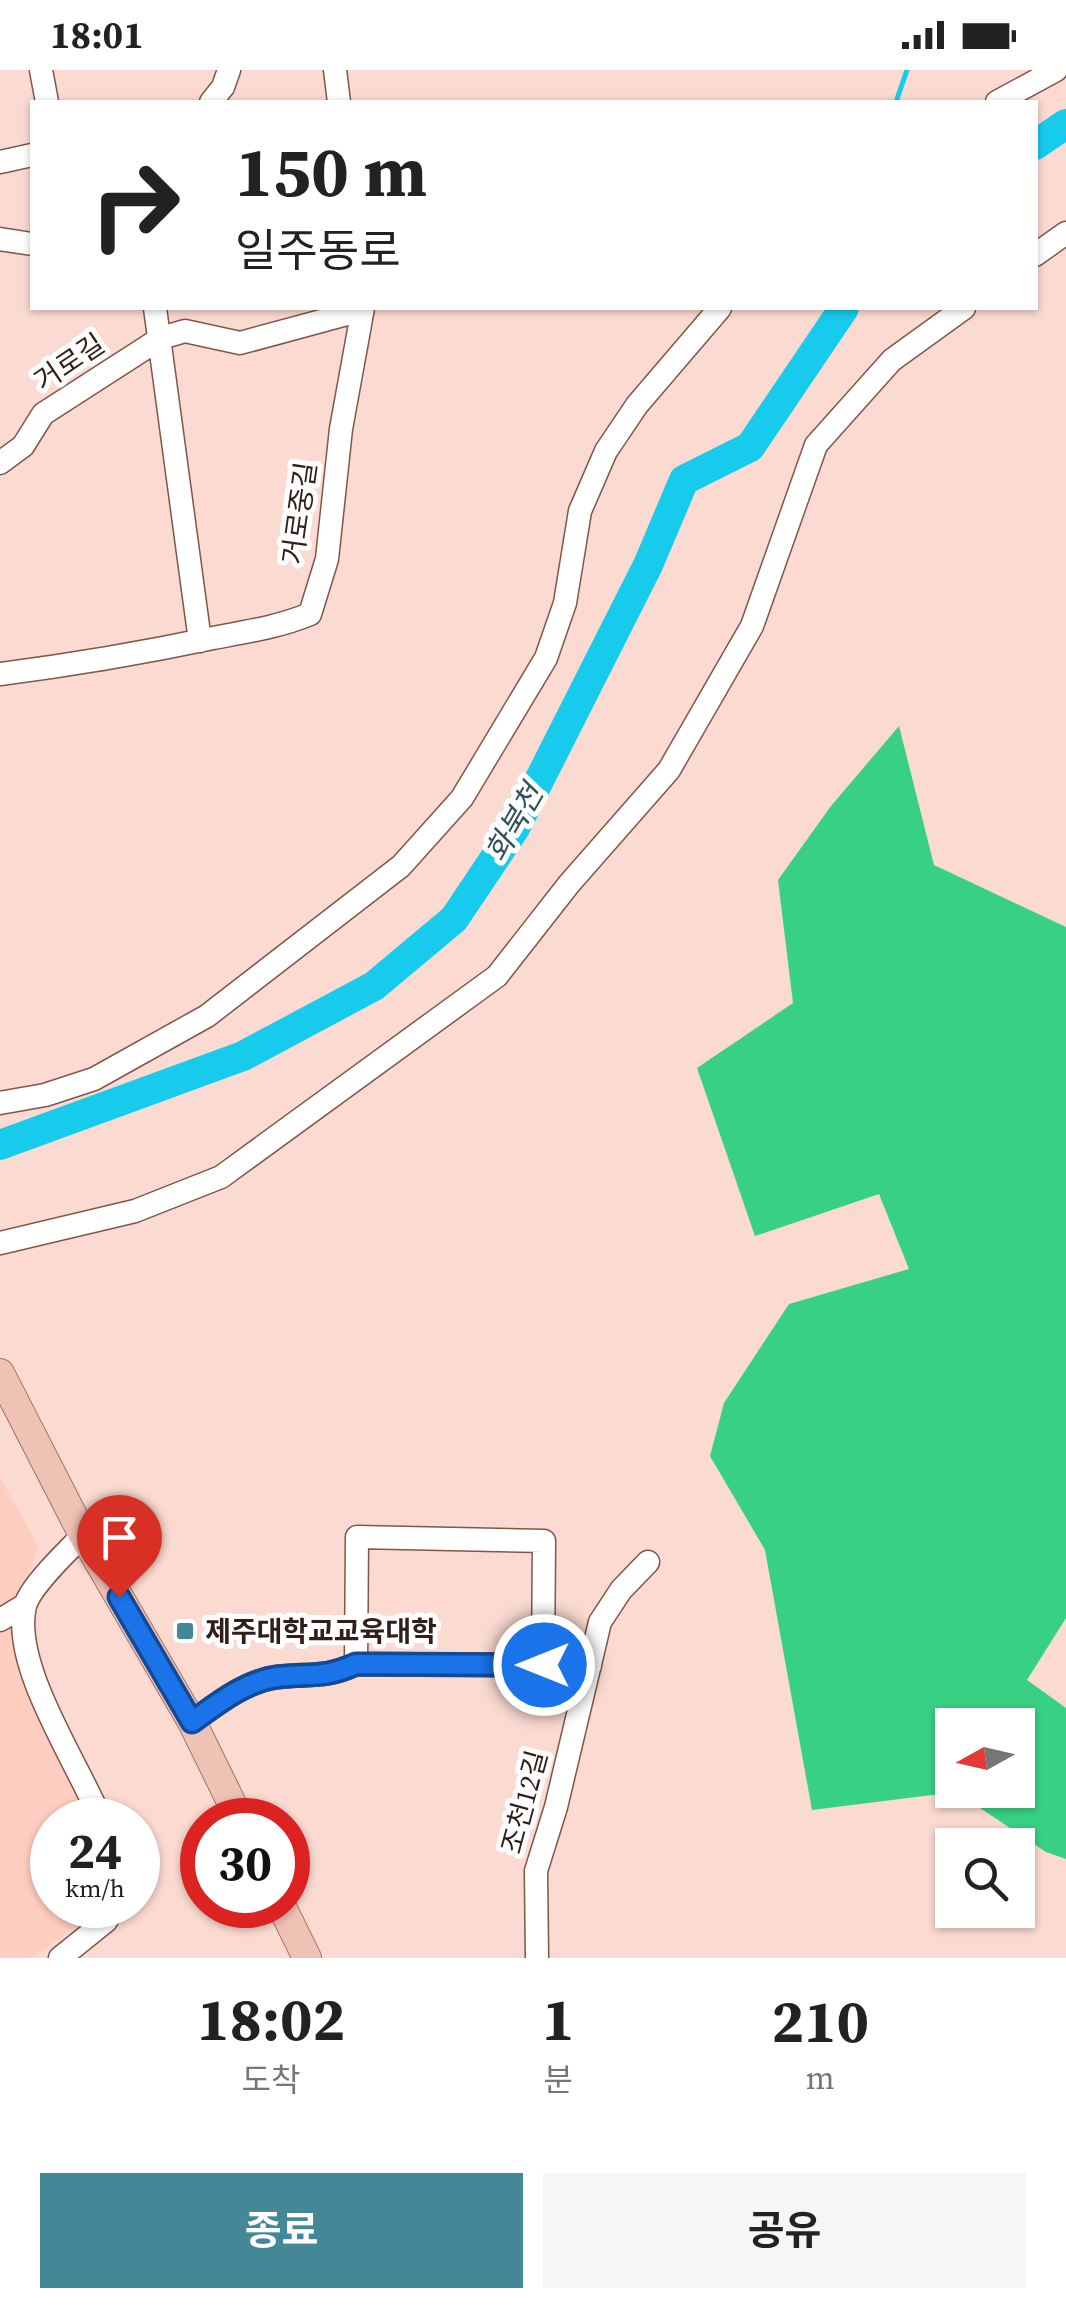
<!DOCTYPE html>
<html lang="ko">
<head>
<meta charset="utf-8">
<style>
  :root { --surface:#fff; --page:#f6f6f6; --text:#222; --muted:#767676; --accent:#448797 }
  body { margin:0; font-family:"Source Serif 4","Noto Sans KR",serif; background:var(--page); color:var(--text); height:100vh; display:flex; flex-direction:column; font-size:38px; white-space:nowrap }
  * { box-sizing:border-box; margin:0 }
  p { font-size:32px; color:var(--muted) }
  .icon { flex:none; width:55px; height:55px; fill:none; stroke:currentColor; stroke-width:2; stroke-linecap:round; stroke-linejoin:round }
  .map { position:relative; height:1888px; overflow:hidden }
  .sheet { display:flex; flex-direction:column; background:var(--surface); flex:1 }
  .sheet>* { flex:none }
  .banner { position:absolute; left:30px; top:30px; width:1008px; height:210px; border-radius:0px; box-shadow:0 2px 8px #0004; background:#fff; color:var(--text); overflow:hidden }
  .needle { width:65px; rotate:262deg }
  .buttons { position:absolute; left:935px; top:1638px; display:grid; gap:20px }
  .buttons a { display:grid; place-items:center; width:100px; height:100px; border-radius:0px; background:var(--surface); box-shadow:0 2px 8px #0004; font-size:50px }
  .speed { position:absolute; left:30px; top:1728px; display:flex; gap:20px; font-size:50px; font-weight:700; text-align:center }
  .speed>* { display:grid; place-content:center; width:130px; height:130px; border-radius:50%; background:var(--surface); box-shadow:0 2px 8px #0004; line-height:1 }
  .speed small { font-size:25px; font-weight:400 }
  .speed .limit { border:15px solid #d22; background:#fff; color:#111 }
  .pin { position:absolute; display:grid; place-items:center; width:85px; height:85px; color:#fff; margin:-102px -42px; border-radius:50% 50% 50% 0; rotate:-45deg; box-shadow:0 0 10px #0007 }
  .pin .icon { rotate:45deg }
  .me { position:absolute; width:110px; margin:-55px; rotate:270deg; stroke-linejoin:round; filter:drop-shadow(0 0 8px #0008) }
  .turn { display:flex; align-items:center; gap:35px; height:210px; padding:0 40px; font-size:45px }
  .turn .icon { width:130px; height:130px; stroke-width:2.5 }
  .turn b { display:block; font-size:70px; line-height:85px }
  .eta { display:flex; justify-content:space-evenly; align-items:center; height:170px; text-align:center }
  .eta b { font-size:60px; font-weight:700; line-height:70px }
  .primary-button { display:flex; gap:20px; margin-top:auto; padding:20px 40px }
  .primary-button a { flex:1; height:115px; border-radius:0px; background:var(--accent); color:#fff; font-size:40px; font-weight:700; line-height:115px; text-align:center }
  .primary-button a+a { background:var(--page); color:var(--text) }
  .status { display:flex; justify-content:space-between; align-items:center; height:70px; padding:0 50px; background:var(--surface); direction:ltr }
  .status svg { height:28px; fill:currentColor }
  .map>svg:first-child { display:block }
  .built { fill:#ffcec1 }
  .forest { fill:#38d183; fill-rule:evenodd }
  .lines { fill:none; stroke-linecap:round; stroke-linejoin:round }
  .stream { stroke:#17cbed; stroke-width:5 }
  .river { stroke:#17cbed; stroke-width:30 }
  .minor-casing { stroke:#825549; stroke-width:25 }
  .major-casing { stroke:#a66e5f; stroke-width:30 }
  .minor { stroke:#fff; stroke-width:22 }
  .major { stroke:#efc2b6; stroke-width:28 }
  .route-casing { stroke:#114b97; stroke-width:25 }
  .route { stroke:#1a73e8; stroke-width:18 }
  .poi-dot { fill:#448797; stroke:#fff; stroke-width:4 }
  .labels { text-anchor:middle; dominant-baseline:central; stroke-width:10; stroke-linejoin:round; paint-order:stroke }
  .street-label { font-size:28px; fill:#311e19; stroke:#fff }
  .poi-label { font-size:28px; font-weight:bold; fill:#311e19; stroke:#fff; text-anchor:start }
  .water-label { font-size:30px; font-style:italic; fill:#315159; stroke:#fff }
</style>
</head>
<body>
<div class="status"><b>18:01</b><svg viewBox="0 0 49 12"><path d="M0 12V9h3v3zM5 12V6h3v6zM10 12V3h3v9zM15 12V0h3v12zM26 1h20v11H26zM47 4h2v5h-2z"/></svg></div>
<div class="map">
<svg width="1066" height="1888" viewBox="0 0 1066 1888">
  <rect width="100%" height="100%" fill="#fadad1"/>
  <!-- built -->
  <path class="built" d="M0,1407l38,69 -27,93 78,181h-37v85h47l-6,11 -62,42h-31z"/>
  <!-- forest -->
  <path class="forest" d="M899,656l35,139 132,62v691l-39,62 39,28v151l-20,-7 -90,-60 -144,18 -47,-260 -55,-94 14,-53 65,-99 120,-35 -30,-75 -124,42 -58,-168 96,-65 -15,-123 53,-74zM952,1655h66v65h-66z"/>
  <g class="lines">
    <!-- stream -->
    <path class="stream" d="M896,32l11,-32"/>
    <!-- river -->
    <path class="river" d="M1035,75l31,-21
      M0,1075l243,-89 131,-70 80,-67 61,-91 133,-263 36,-85 66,-33 94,-139"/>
    <defs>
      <path id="minor" d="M41,0l6,32
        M335,0l4,32
        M211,32l12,-15 6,-17
        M997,32l59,-32
        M0,92l32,-7
        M0,169l32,5
        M1035,185l31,-22
        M155,238l45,333
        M0,393l23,-17 20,-32 118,-76 24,-7 55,12 122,-33
        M0,604c71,-9 142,-21 213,-36 32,-6 66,-11 97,-24l17,-55 14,-130 22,-121
        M0,1033l45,-8 49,-16 113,-63 194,-150 61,-68 84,-140 19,-55 15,-92 26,-60 31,-46 83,-97
        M0,1173l135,-32 86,-34 276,-201 72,-92 100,-114 83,-144 64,-181 76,-85 72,-52
        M83,1465c-15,16 -53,51 -58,71 -14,60 53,157 76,214
        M0,1550l25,-15
        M356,1594l1,-127 187,4 -1,124
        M192,1652c25,-18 53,-41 85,-45 33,-4 47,2 79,-13l234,2
        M60,1888l46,-37 9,-16
        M537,1888l-1,-87 20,-64 44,-185 21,-32 27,-28"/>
      <path id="major" d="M0,1303l83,162 109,187 48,98
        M281,1835l26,53"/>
    </defs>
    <!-- minor casing -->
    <use href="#minor" class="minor-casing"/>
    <!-- major casing -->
    <use href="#major" class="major-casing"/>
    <!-- minor -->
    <use href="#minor" class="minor"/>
    <!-- major -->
    <use href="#major" class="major"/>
  </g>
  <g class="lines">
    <defs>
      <path id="route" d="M119,1527l73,125c25,-18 54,-41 85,-45 33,-4 46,2 79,-13l188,1"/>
    </defs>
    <!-- route casing -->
    <use href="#route" class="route-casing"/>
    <!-- route -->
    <use href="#route" class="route"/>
  </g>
  <!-- markers -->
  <rect class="poi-dot" x="175" y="1551" width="20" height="20" rx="5"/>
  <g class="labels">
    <!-- street labels -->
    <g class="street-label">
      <text transform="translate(69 292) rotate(-34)">거로길</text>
      <text transform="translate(299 443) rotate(-82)">거로중길</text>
      <text transform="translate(524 1732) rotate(-75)">조천12길</text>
    </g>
    <!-- poi labels -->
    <g class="poi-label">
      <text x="205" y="1561">제주대학교교육대학</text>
    </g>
    <!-- water labels -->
    <g class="water-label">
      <text transform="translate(514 753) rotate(-60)">화북천</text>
    </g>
  </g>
</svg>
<div class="buttons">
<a><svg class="needle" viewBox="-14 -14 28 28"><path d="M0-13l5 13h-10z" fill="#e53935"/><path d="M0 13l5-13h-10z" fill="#767676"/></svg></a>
<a><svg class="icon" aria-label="search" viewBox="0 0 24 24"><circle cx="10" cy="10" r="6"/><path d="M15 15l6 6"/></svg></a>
</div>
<div class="speed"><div>24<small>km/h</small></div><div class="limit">30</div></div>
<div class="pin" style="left:119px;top:1527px;background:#d93025"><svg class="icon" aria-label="arrive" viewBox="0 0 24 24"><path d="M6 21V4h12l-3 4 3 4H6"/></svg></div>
<svg class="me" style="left:544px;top:1595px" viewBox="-20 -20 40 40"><circle r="17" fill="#1a73e8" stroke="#fff" stroke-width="3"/><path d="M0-11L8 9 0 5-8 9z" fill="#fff"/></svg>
<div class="banner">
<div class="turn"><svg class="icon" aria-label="right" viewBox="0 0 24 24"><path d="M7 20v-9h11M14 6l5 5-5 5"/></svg><div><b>150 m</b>일주동로</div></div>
</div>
</div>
<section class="sheet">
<div class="eta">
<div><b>18:02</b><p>도착</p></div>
<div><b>1</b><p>분</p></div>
<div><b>210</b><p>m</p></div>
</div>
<div class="primary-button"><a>종료</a><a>공유</a></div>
</section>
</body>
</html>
